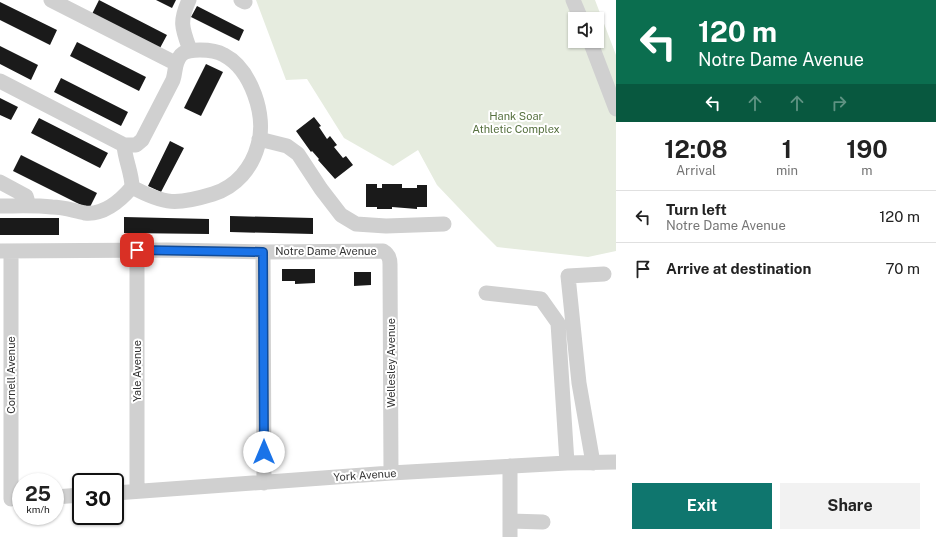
<!DOCTYPE html>
<html lang="en">
<head>
<meta charset="utf-8">
<style>
  :root { --surface:#fff; --page:#f2f2f2; --text:#222; --muted:#767676; --line:#e0e0e0; --accent:#0f766e }
  body { margin:0; font-family:"Public Sans",sans-serif; background:var(--page); color:var(--text); height:100vh; display:flex; flex-direction:column; font-size:15px; white-space:nowrap }
  * { box-sizing:border-box; margin:0 }
  p { font-size:13px; color:var(--muted) }
  .icon { flex:none; width:22px; height:22px; fill:none; stroke:currentColor; stroke-width:2; stroke-linecap:round; stroke-linejoin:round }
  .map { position:relative; flex:1; overflow:hidden }
  .drawer { display:flex; flex-direction:column; background:var(--surface); width:320px }
  .drawer>* { flex:none }
  .guide { background:#0b6e4f; color:#fff; overflow:hidden }
  .fabs { position:absolute; left:568px; top:12px; display:grid; gap:8px }
  .fabs a { display:grid; place-items:center; width:36px; height:36px; border-radius:0px; background:var(--surface); box-shadow:0 1px 3px #0004; font-size:20px }
  .speed { position:absolute; left:12px; top:473px; display:flex; gap:8px; font-size:20px; font-weight:700; text-align:center }
  .speed>* { display:grid; place-content:center; width:52px; height:52px; border-radius:50%; background:var(--surface); box-shadow:0 1px 3px #0004; line-height:1 }
  .speed small { font-size:10px; font-weight:400 }
  .speed .limit { border:2px solid #111; border-radius:6px; background:#fff; color:#111 }
  .pin { position:absolute; display:grid; place-items:center; width:34px; height:34px; color:#fff; margin:-17px; border-radius:8px; box-shadow:0 2px 6px #0006 }
  .me { position:absolute; width:44px; margin:-22px; rotate:0deg; stroke-linejoin:round; filter:drop-shadow(0 0 3px #0008) }
  .turn { display:flex; align-items:center; gap:14px; height:84px; padding:0 16px; font-size:18px }
  .turn .icon { width:52px; height:52px; stroke-width:2.5 }
  .turn b { display:block; font-size:28px; line-height:34px }
  .lanes { display:flex; align-items:center; height:38px; padding:0 16px; background:#0003; justify-content:center; gap:20px; direction:ltr }
  .lanes .off { opacity:.35 }
  .eta { display:flex; justify-content:space-evenly; align-items:center; height:68px; text-align:center }
  .eta b { font-size:24px; font-weight:700; line-height:28px }
  .action { display:flex; gap:8px; margin-top:auto; padding:8px 16px }
  .action a { flex:1; height:46px; border-radius:0px; background:var(--accent); color:#fff; font-size:16px; font-weight:700; line-height:46px; text-align:center }
  .action a+a { background:var(--page); color:var(--text) }
  ul { padding:0; list-style:none }
  li { display:flex; align-items:center; gap:12px; height:52px; padding:0 16px; border-top:1px solid var(--line) }
  li div { flex:1 }
  li b { display:block; font-size:15px }
  li em { font-style:normal }
  main { display:flex; flex:1; min-height:0 }
  .map>svg:first-child { display:block }
  .green { fill:#e6ecdf; fill-rule:evenodd }
  .building { fill:#1a1a1a }
  .lines { fill:none; stroke-linecap:round; stroke-linejoin:round }
  .minor { stroke:#d0d0d0; stroke-width:15 }
  .route-casing { stroke:#114b97; stroke-width:10 }
  .route { stroke:#1a73e8; stroke-width:7 }
  .labels { text-anchor:middle; dominant-baseline:central; stroke-width:4; stroke-linejoin:round; paint-order:stroke }
  .park-label { font-size:11px; fill:#56703f; stroke:#fff }
  .street-label { font-size:11px; fill:#333; stroke:#fff }
</style>
</head>
<body>
<main>
<div class="map">
<svg width="616" height="537" viewBox="0 0 616 537">
  <rect width="100%" height="100%" fill="#fff"/>
  <!-- green -->
  <path class="green" d="M256,0h339l21,55v196l-28,6 -91,-10 -21,-21 -39,-41 -19,-35 -25,16 -49,-28 -37,-59 -21,1zM575,19h22v22h-22z"/>
  <!-- building -->
  <path class="building" d="M99,0l68,35 -7,13 -68,-34z
    M156,0h20l-4,8z
    M0,2l57,28 -7,15 -50,-25z
    M197,6l47,24 -5,11 -48,-24z
    M77,42l69,35 -7,14 -69,-35z
    M0,46l38,19 -7,15 -31,-16z
    M206,64l17,8 -22,44 -17,-8z
    M61,78l67,34 -7,14 -67,-34z
    M0,98l18,9 -7,13 -11,-5z
    M314,117l7,9 -2,1 8,12 3,-3 7,9 -3,2 9,11 3,-2 7,9 -18,14 -17,-19 1,-1 -7,-8 -1,1 -15,-21z
    M39,118l69,35 -8,15 -69,-35z
    M170,141l14,7 -23,44 -13,-6z
    M21,155l76,38 -8,16 -76,-38z
    M366,184h11v4h5v-4h20v4h15v-3h10v22h-10v2l-25,-2v2h-15v-2h-11z
    M230,216l83,2v16l-83,-2z
    M124,217l85,2v15l-85,-1z
    M0,218h59v17h-59z
    M282,269h33v14l-20,1v-3h-13z
    M354,272h17v13l-17,1z"/>
  <g class="lines">
    <!-- minor -->
    <path class="minor" d="M51,0l124,63
      M189,0c-10,22 -7,28 1,50
      M241,0l4,2
      M573,0l8,19
      M590,41l26,68
      M0,81l124,64h12l6,-5 31,-60c3,-9 1,-17 8,-25 5,-5 12,-5 19,-5 8,0 17,1 24,5 27,14 43,61 34,90 -6,23 -22,42 -45,49 -36,11 -48,11 -81,-7
      M259,139l28,7 11,8 23,35 20,26 15,9 30,2 58,-2
      M0,182l26,14 3,10
      M0,206c17,0 35,-1 52,1 12,0 22,4 33,6 19,2 36,-13 47,-26 0,-14 -7,-27 -8,-42
      M0,251l167,-1 96,2 120,-1c5,3 7,6 7,13l1,209
      M11,251v248
      M137,251v240
      M263,252l1,231
      M486,293l55,6 17,24 9,140
      M593,463l-14,-80 -11,-107 36,-2
      M510,466v71
      M115,493l276,-20 176,-10 49,-1
      M55,497l26,-2
      M510,521l33,1"/>
  </g>
  <g class="lines">
    <defs>
      <path id="route" d="M137,250l126,2 1,200"/>
    </defs>
    <!-- route casing -->
    <use href="#route" class="route-casing"/>
    <!-- route -->
    <use href="#route" class="route"/>
  </g>
  <g class="labels">
    <!-- park labels -->
    <g class="park-label">
      <text x="516" y="116">Hank Soar<tspan x="516" dy="13">Athletic Complex</tspan></text>
    </g>
    <!-- street labels -->
    <g class="street-label">
      <text x="326" y="251">Notre Dame Avenue</text>
      <text transform="translate(391 363) rotate(-90)">Wellesley Avenue</text>
      <text transform="translate(137 371) rotate(-90)">Yale Avenue</text>
      <text transform="translate(11 375) rotate(-90)">Cornell Avenue</text>
      <text transform="translate(365 475) rotate(-4)">York Avenue</text>
    </g>
  </g>
</svg>
<div class="fabs">
<a><svg class="icon" aria-label="sound" viewBox="0 0 24 24"><path d="M4 9h4l5-4v14l-5-4H4zM17 9q2 3 0 6"/></svg></a>
</div>
<div class="speed"><div>25<small>km/h</small></div><div class="limit">30</div></div>
<div class="pin" style="left:137px;top:250px;background:#d93025"><svg class="icon" aria-label="arrive" viewBox="0 0 24 24"><path d="M6 21V4h12l-3 4 3 4H6"/></svg></div>
<svg class="me" style="left:264px;top:452px" viewBox="-20 -20 40 40"><circle r="19" fill="#fff"/><path d="M0-13L10 11 0 6-10 11z" fill="#1a73e8"/></svg>
</div>
<section class="drawer">
<div class="guide">
<div class="turn"><svg class="icon" aria-label="left" viewBox="0 0 24 24"><path d="M17 20v-9H6M10 6l-5 5 5 5"/></svg><div><b>120 m</b>Notre Dame Avenue</div></div>
<div class="lanes"><svg class="icon" aria-label="left" viewBox="0 0 24 24"><path d="M17 20v-9H6M10 6l-5 5 5 5"/></svg><svg class="icon off" aria-label="ahead" viewBox="0 0 24 24"><path d="M12 20V5M6 11l6-6 6 6"/></svg><svg class="icon off" aria-label="ahead" viewBox="0 0 24 24"><path d="M12 20V5M6 11l6-6 6 6"/></svg><svg class="icon off" aria-label="right" viewBox="0 0 24 24"><path d="M7 20v-9h11M14 6l5 5-5 5"/></svg></div>
</div>
<div class="eta">
<div><b>12:08</b><p>Arrival</p></div>
<div><b>1</b><p>min</p></div>
<div><b>190</b><p>m</p></div>
</div>
<ul>
<li><svg class="icon" aria-label="left" viewBox="0 0 24 24"><path d="M17 20v-9H6M10 6l-5 5 5 5"/></svg><div><b>Turn left</b><p>Notre Dame Avenue</p></div><em>120 m</em></li>
<li><svg class="icon" aria-label="arrive" viewBox="0 0 24 24"><path d="M6 21V4h12l-3 4 3 4H6"/></svg><div><b>Arrive at destination</b></div><em>70 m</em></li>
</ul>
<div class="action"><a>Exit</a><a>Share</a></div>
</section>
</main>
</body>
</html>
